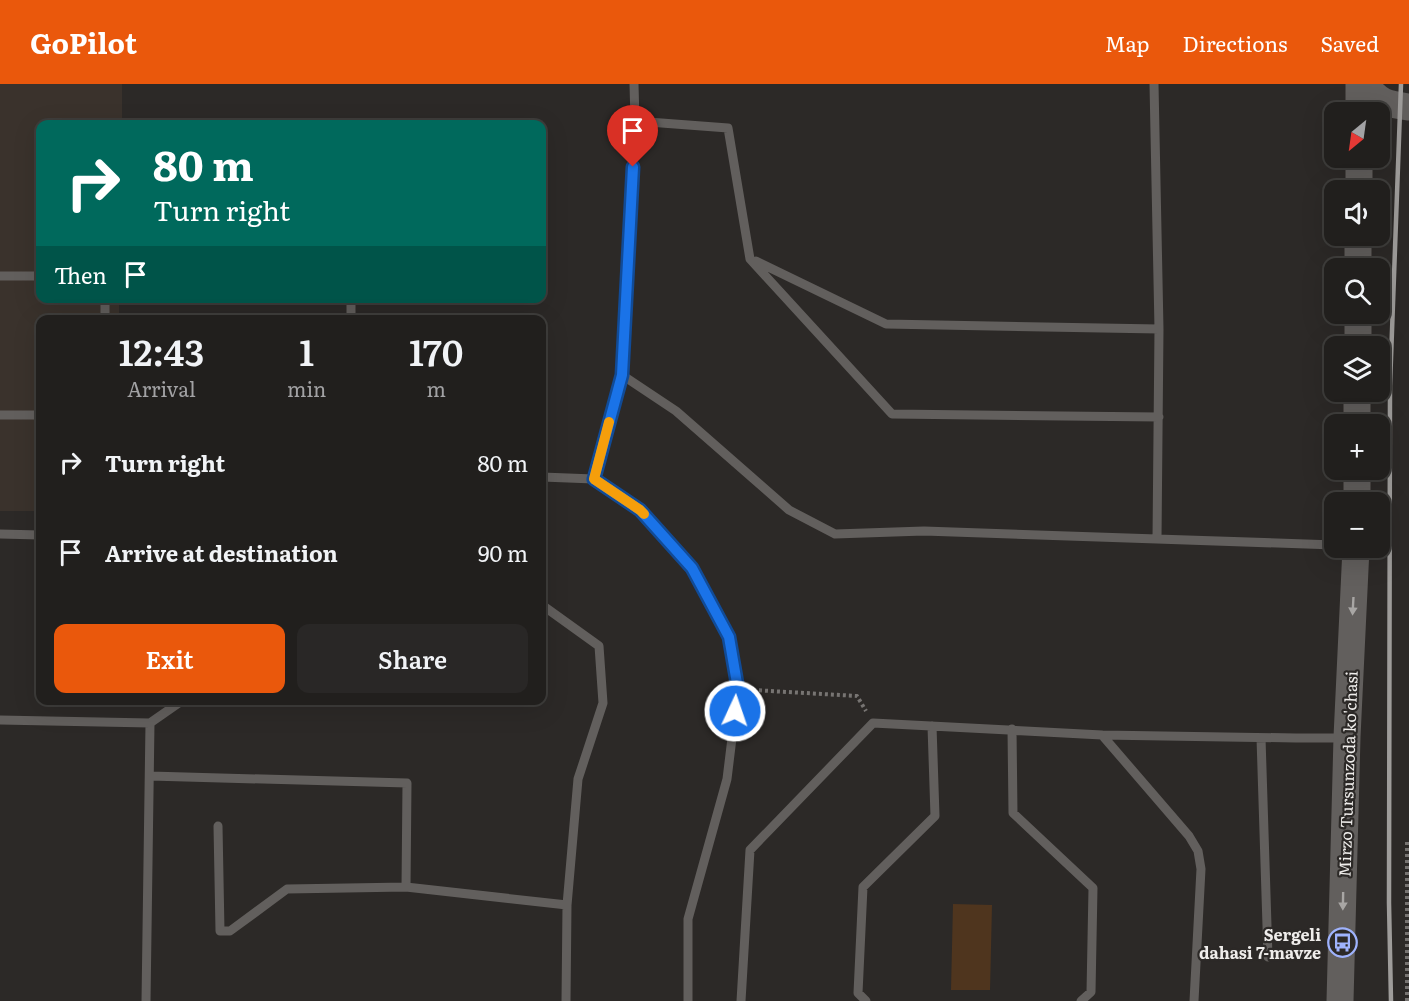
<!DOCTYPE html>
<html lang="en">
<head>
<meta charset="utf-8">
<style>
  :root { --surface:#211f1d; --page:#292726; --text:#f1f3f6; --muted:#a2a2a4; --line:#3e3d3b; --accent:#ea580c }
  body { margin:0; font-family:Literata,serif; background:var(--page); color:var(--text); height:100vh; display:flex; flex-direction:column; font-size:22px; white-space:nowrap }
  * { box-sizing:border-box; margin:0 }
  p { font-size:20px; color:var(--muted) }
  .icon { flex:none; width:33px; height:33px; fill:none; stroke:currentColor; stroke-width:2; stroke-linecap:round; stroke-linejoin:round }
  .map { position:relative; flex:1; overflow:hidden }
  .drawer { position:absolute; left:36px; top:231px; width:510px; height:390px; display:flex; flex-direction:column; background:var(--surface); border-radius:12px; box-shadow:0 6px 24px #0002,0 0 0 2px var(--line) }
  .drawer>* { flex:none }
  .banner { position:absolute; left:36px; top:36px; width:510px; height:183px; border-radius:12px; box-shadow:0 6px 24px #0002,0 0 0 2px var(--line); background:#00695c; color:#fff; overflow:hidden }
  .needle { width:39px; rotate:209deg }
  .tools { position:absolute; left:1324px; top:18px; display:grid; gap:12px }
  .tools a { display:grid; place-items:center; width:66px; height:66px; border-radius:12px; background:var(--surface); box-shadow:0 6px 24px #0002,0 0 0 2px var(--line); font-size:30px }
  .pin { position:absolute; display:grid; place-items:center; width:51px; height:51px; color:#fff; margin:-62px -26px; border-radius:50% 50% 50% 0; rotate:-45deg; box-shadow:0 0 6px #0007 }
  .pin .icon { rotate:45deg }
  .me { position:absolute; width:66px; margin:-33px; rotate:3deg; stroke-linejoin:round; filter:drop-shadow(0 0 4px #0008) }
  .turn { display:flex; align-items:center; gap:21px; height:126px; padding:0 18px; font-size:27px }
  .turn .icon { width:78px; height:78px; stroke-width:2.5 }
  .turn b { display:block; font-size:42px; line-height:51px }
  .then { display:flex; align-items:center; height:57px; padding:0 18px; background:#0003; gap:12px; font-size:22px }
  .eta { display:flex; justify-content:space-evenly; align-items:center; height:102px; text-align:center }
  .eta b { font-size:36px; font-weight:600; line-height:42px }
  .cta { display:flex; gap:12px; margin-top:auto; padding:12px 18px }
  .cta a { flex:1; height:69px; border-radius:12px; background:var(--accent); color:#fff; font-size:24px; font-weight:600; line-height:69px; text-align:center }
  .cta a+a { background:var(--page); color:var(--text) }
  ul { padding:0; list-style:none }
  li { display:flex; align-items:center; gap:18px; height:90px; padding:0 18px }
  li div { flex:1 }
  li b { display:block; font-size:22px }
  li em { font-style:normal }
  header { display:flex; align-items:center; gap:36px; box-sizing:border-box; height:84px; padding:0 30px; background:var(--accent); color:#fff }
  header strong { font-size:28px }
  nav { display:flex; gap:33px; margin-inline-start:auto; font-size:21px }
  .map>svg:first-child { display:block }
  .built { fill:#3a322c }
  .green { fill:#4f351e }
  .lines { fill:none; stroke-linecap:round; stroke-linejoin:round }
  .path { stroke:#777472; stroke-width:4; stroke-dasharray:3 3; stroke-linecap:butt }
  .service { stroke:#625f5d; stroke-width:9 }
  .secondary { stroke:#625f5d; stroke-width:27 }
  .rail { stroke:#9e9c9a; stroke-width:4.5 }
  .oneway { fill:#a8a6a4 }
  .route-casing { stroke:#114b97; stroke-width:15 }
  .route { stroke:#1a73e8; stroke-width:10 }
  .slow { stroke:#f59e0b; stroke-width:10 }
  .labels { text-anchor:middle; dominant-baseline:central; stroke-width:4.5; stroke-linejoin:round; paint-order:stroke }
  .street-label { font-size:16px; fill:#efedeb; stroke:#2c2927 }
  .poi-label { font-size:16px; font-weight:bold; fill:#efedeb; stroke:#2c2927; text-anchor:end }
</style>
</head>
<body>
<header>
<strong>GoPilot</strong>
<nav><a>Map</a><a>Directions</a><a>Saved</a></nav>
</header>
<div class="map">
<svg width="1409" height="917" viewBox="0 0 1409 917">
  <rect width="100%" height="100%" fill="#2c2927"/>
  <!-- built -->
  <path class="built" d="M0,0h122v40h-82v174l79,1v20l-79,1v191h-40z"/>
  <!-- green -->
  <path class="green" d="M953,820l39,1 -2,85h-39z"/>
  <g class="lines">
    <!-- path -->
    <path class="path" d="M753,606l104,6 9,15
      M1407,917v-160"/>
    <!-- service -->
    <path class="service" d="M1154,0l5,245 -2,210 178,6
      M635,37l93,7 22,131 142,155 267,3
      M756,177l130,63 273,5
      M0,192h40
      M351,214v22
      M105,236v-22
      M622,291l54,36 113,99 46,24 89,-3 233,8
      M0,331h40
      M542,393l52,2 46,31 52,58 37,69 9,52 -11,90 -39,140v82
      M594,395l28,-104 13,-254 -1,-37
      M0,450l40,1
      M542,521l57,41 4,57 -25,76 -11,126 -1,96
      M0,636l150,3 33,-23
      M1012,645l1,84 80,75 -2,104 -10,9
      M1102,651l87,101 9,15 3,18 -7,132
      M1261,654l7,219
      M150,692l257,7 -1,104
      M218,742l2,105h10l57,-42 119,-2 161,18
      M146,917l4,-278
      M741,917l9,-151 123,-127 229,12 194,3h48
      M866,917l-8,-8 5,-106 72,-71 -3,-90"/>
    <!-- secondary -->
    <path class="secondary" d="M1365,0c15,19 21,20 44,23
      M1359,28v-28
      M1359,106v-32
      M1358,184v-32
      M1358,262v-32
      M1357,340v-32
      M1357,418v-32
      M1340,917l7,-264 9,-189"/>
    <!-- rail -->
    <path class="rail" d="M1391,917l-2,-98 1,-517 11,-302"/>
  </g>
  <!-- one-way arrows -->
  <defs><path id="oneway-solid" d="M-6-.8H1V-3.2L6.5 0L1 3.2V.8H-6Z" transform="scale(1.5)"/></defs>
  <g class="oneway">
    <use href="#oneway-solid" transform="translate(1353 522) rotate(93)"/>
    <use href="#oneway-solid" transform="translate(1343 817) rotate(91)"/>
  </g>
  <g class="lines">
    <defs>
      <path id="route" d="M633,83l-11,208 -28,104 46,31 52,58 37,69 9,52 -3,22"/>
    </defs>
    <!-- route casing -->
    <use href="#route" class="route-casing"/>
    <!-- route -->
    <use href="#route" class="route"/>
    <!-- slow -->
    <path class="slow" d="M609,338l-15,57 46,31 4,4"/>
  </g>
  <!-- icons -->
  <defs>
    <symbol id="bus-ring" viewBox="-11 -11 22 22"><circle r="9.5" fill="#2c2927" stroke="#9fb3fd" stroke-width="1.5"/><path d="M-5-6H5V4H4V6H2V4H-2V6H-4V4H-5ZM-3.5-4V0h7V-4ZM-3.5 1.2v1.5H-2V1.2ZM2 1.2v1.5H3.5V1.2Z" fill="#9fb3fd"/></symbol>
  </defs>
  <g fill-rule="evenodd">
    <use href="#bus-ring" x="1326" y="842" width="33" height="33"/>
  </g>
  <g class="labels">
    <!-- street labels -->
    <g class="street-label">
      <text transform="translate(1347 690) rotate(-88)">Mirzo Tursunzoda ko'chasi</text>
    </g>
    <!-- poi labels -->
    <g class="poi-label">
      <text x="1321" y="850">Sergeli<tspan x="1321" dy="18">dahasi 7-mavze</tspan></text>
    </g>
  </g>
</svg>
<div class="tools">
<a><svg class="needle" viewBox="-14 -14 28 28"><path d="M0-13l5 13h-10z" fill="#e53935"/><path d="M0 13l5-13h-10z" fill="#a2a2a4"/></svg></a>
<a><svg class="icon" aria-label="sound" viewBox="0 0 24 24"><path d="M4 9h4l5-4v14l-5-4H4zM17 9q2 3 0 6"/></svg></a>
<a><svg class="icon" aria-label="search" viewBox="0 0 24 24"><circle cx="10" cy="10" r="6"/><path d="M15 15l6 6"/></svg></a>
<a><svg class="icon" aria-label="layers" viewBox="0 0 24 24"><path d="M12 4l9 5-9 5-9-5zM3 14l9 5 9-5"/></svg></a>
<a>+</a>
<a>−</a>
</div>
<div class="pin" style="left:633px;top:83px;background:#d93025"><svg class="icon" aria-label="arrive" viewBox="0 0 24 24"><path d="M6 21V4h12l-3 4 3 4H6"/></svg></div>
<svg class="me" style="left:735px;top:627px" viewBox="-20 -20 40 40"><circle r="17" fill="#1a73e8" stroke="#fff" stroke-width="3"/><path d="M0-11L8 9 0 5-8 9z" fill="#fff"/></svg>
<div class="banner">
<div class="turn"><svg class="icon" aria-label="right" viewBox="0 0 24 24"><path d="M7 20v-9h11M14 6l5 5-5 5"/></svg><div><b>80 m</b>Turn right</div></div>
<div class="then">Then<svg class="icon" aria-label="arrive" viewBox="0 0 24 24"><path d="M6 21V4h12l-3 4 3 4H6"/></svg></div>
</div>
<section class="drawer">
<div class="eta">
<div><b>12:43</b><p>Arrival</p></div>
<div><b>1</b><p>min</p></div>
<div><b>170</b><p>m</p></div>
</div>
<ul>
<li><svg class="icon" aria-label="right" viewBox="0 0 24 24"><path d="M7 20v-9h11M14 6l5 5-5 5"/></svg><div><b>Turn right</b></div><em>80 m</em></li>
<li><svg class="icon" aria-label="arrive" viewBox="0 0 24 24"><path d="M6 21V4h12l-3 4 3 4H6"/></svg><div><b>Arrive at destination</b></div><em>90 m</em></li>
</ul>
<div class="cta"><a>Exit</a><a>Share</a></div>
</section>
</div>
</body>
</html>
